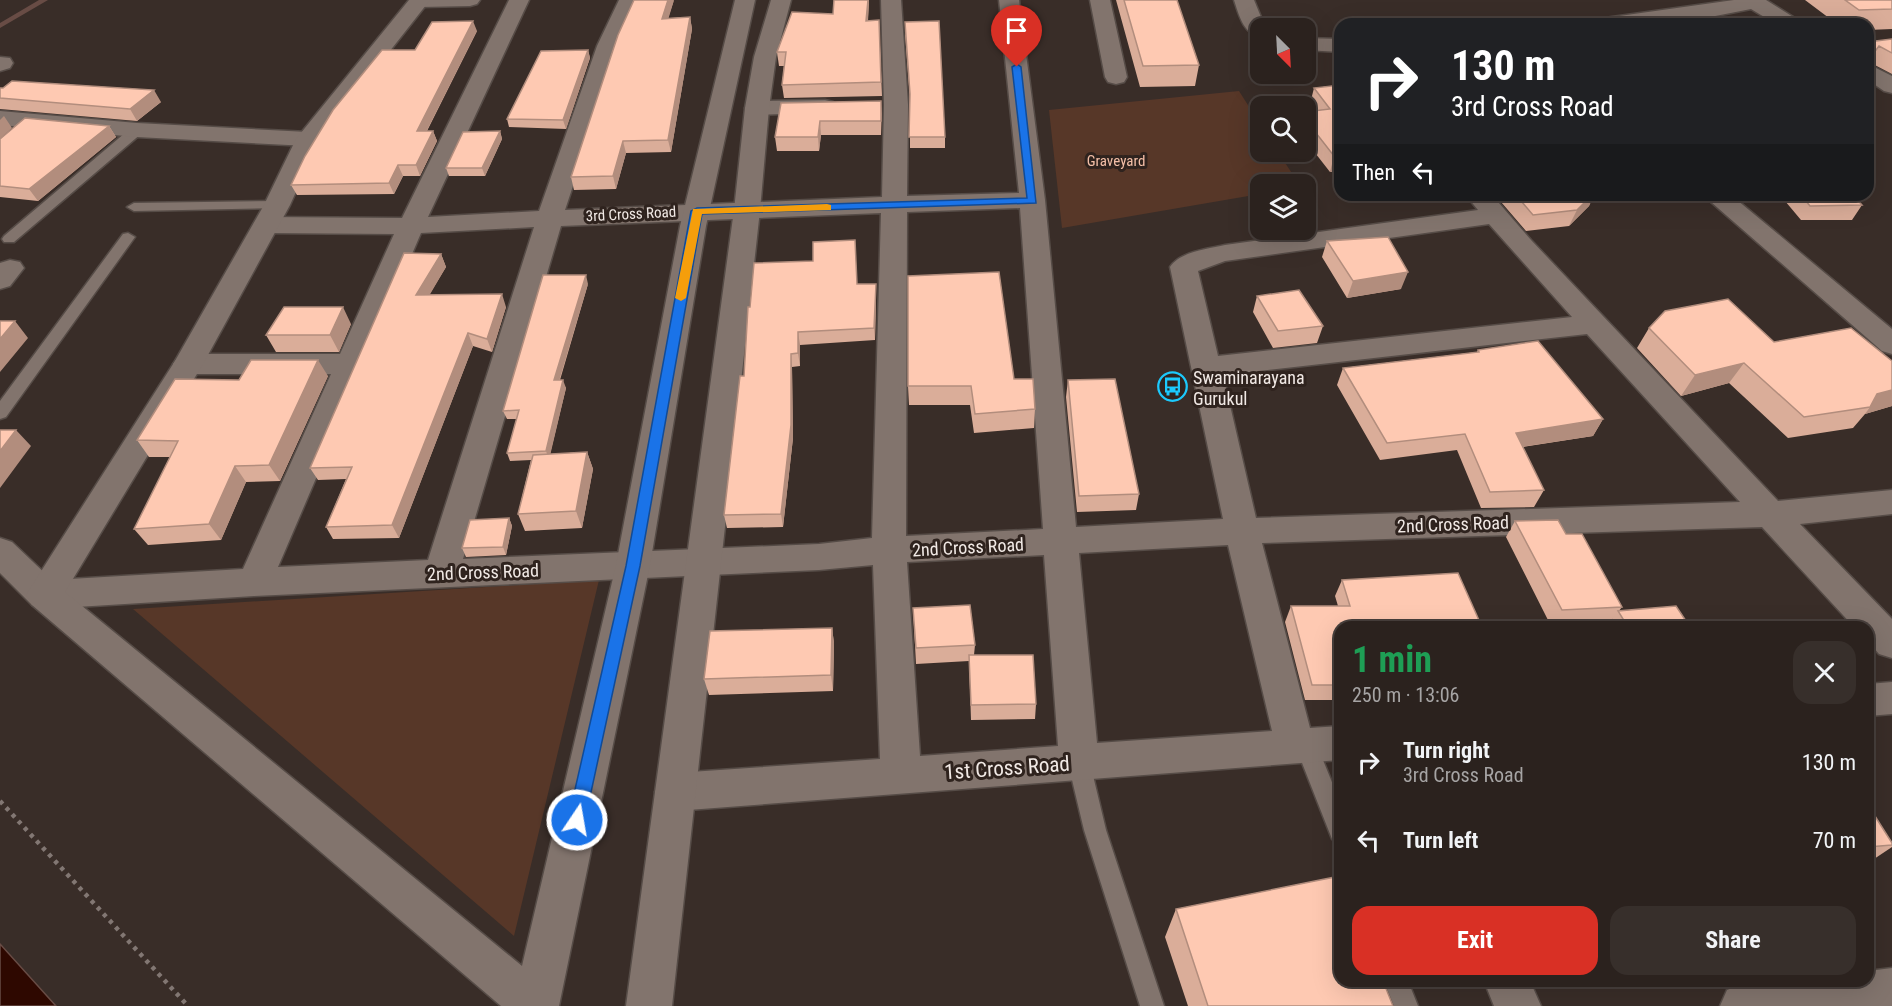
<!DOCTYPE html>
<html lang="en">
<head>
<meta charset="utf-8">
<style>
  :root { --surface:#2b221e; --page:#372f2b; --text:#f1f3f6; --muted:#a6a4a4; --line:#473f3c; --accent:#d93025 }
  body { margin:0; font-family:"Roboto Condensed",sans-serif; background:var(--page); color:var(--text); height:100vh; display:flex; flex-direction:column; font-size:22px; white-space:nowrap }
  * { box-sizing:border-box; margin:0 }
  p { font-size:20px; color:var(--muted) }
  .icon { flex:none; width:33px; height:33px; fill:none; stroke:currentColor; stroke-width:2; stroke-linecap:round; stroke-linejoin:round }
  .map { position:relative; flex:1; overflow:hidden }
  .side { position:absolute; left:1334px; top:621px; width:540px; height:366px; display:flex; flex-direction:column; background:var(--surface); border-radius:18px; box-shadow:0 6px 24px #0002,0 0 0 2px var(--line) }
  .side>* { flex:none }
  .hud { position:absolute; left:1334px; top:18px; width:540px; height:183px; border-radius:18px; box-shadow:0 6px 24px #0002,0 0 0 2px var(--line); background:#202124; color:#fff; overflow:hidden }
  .needle { width:39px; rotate:156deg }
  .fabs { position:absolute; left:1250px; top:18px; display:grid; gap:12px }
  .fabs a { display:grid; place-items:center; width:66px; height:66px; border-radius:12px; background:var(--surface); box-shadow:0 6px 24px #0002,0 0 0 2px var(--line); font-size:30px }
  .pin { position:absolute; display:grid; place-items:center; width:51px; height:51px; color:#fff; margin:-62px -26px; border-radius:50% 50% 50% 0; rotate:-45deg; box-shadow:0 0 6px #0007 }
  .pin .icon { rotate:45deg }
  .me { position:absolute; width:66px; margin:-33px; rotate:12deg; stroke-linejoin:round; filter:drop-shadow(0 0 4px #0008) }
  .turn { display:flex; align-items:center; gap:21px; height:126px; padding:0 18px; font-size:27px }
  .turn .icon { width:78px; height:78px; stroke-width:2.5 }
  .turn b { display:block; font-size:42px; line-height:51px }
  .then { display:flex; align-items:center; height:57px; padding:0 18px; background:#0003; gap:12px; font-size:22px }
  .round { display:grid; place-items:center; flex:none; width:63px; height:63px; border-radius:18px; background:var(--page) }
  .head { display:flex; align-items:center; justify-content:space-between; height:102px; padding:0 18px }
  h1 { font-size:36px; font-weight:700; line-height:45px; color:#1e9e55 }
  .action { display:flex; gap:12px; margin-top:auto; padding:12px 18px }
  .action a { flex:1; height:69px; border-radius:18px; background:var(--accent); color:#fff; font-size:24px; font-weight:700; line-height:69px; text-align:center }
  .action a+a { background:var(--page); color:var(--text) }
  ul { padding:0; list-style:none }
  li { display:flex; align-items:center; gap:18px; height:78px; padding:0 18px }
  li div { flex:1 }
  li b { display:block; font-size:22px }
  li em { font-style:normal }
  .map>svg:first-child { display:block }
  .green { fill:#573728 }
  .water { fill:#2e0800; stroke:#684c45; stroke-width:1.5 }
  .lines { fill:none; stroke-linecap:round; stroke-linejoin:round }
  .stream { fill:#684c45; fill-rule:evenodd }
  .lane-casing { stroke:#564c47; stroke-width:3 }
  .street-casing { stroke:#564c47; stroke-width:3 }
  .secondary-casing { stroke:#564c47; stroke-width:3 }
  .path { stroke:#827773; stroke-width:4.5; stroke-dasharray:4 5; stroke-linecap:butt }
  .lane { fill:#82746d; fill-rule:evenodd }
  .street { fill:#82746d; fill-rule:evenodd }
  .secondary { fill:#82746d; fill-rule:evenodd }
  .wall { fill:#daad99 }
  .shaded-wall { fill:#b28d7d }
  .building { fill:#fec9b2; stroke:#b28d7d; stroke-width:1.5 }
  .route { fill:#1a73e8; stroke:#114b97; stroke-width:1.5 }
  .slow { fill:#f59e0b }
  .labels { text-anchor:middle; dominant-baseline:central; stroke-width:6; stroke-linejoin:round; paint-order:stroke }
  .far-park-label { font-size:15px; fill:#f4bfa7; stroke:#2f231e }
  .far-street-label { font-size:15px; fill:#f1e9e5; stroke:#2f231e }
  .poi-label { font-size:18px; fill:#f1e9e5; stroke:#2f231e; text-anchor:start }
  .street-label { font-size:18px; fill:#f1e9e5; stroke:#2f231e }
  .near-street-label { font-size:21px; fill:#f1e9e5; stroke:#2f231e }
</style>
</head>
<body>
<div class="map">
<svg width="1892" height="1006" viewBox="0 0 1892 1006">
  <rect width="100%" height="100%" fill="#392d28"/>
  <!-- green -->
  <path class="green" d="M1239,91l21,33v28h18l21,32h-39v10l-198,34 -13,-118z
    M599,580l-85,356 -381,-327z"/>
  <!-- water -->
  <path class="water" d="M0,944l56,62h-56z"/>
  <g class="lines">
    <!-- stream -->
    <path class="stream" d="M39,0h9l-48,28v-5z"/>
    <defs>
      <path id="lane" d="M137,126l6,4 -1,3 -128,109h-10l-2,-3 2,-3 128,-109z
        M277,201l7,4 -2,3 -148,3 -7,-4 7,-4z
        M128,233l7,4 -129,180 -6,2v-18l123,-167z
        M1306,735l8,3 26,64v40l-8,-3 -37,-94 3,-7z
        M1079,753l8,3 3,7 16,67 58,176h-24l-56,-176 -16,-67 3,-7z
        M1384,981h24l10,25h-24z"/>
      <path id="street" d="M410,0h70l-3,4 -7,2 -50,1 -7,-2z
        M509,0h20l-101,217 111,-6 58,-165 22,-46h20l-20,46 -54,164 317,-13 2,-92 -3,-105h20l7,105 -1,91 112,-3 -20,-193h20l26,200 31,327 147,-8 -53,-252c11,-16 38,-18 55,-22l253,-35 -9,-11 3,-4h20l39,45 247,261 114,-11v24l-92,10 92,95v39l-13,-4 -11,-13v-14h-14l-92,-100 -500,16 48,185 30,-2v34l-665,51 -14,-6 -6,-13 6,-13 14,-6 205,-14 -7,-194 -54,5 -565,26 -210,13 -12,-4 -32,-32v-35l12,4 40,38 191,-11 88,-195h-143l-10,-3 -5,-7 5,-7 10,-3h152l54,-120 -128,-1 -9,-2 -4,-6 4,-6 9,-2 136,1zM1020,208l23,321 -137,7 1,-324zM881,213l-9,325 -53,6 -356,15 98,-333zM1489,224l83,93 -354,39 -20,-85 27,-10zM534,227l-106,333 -150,7 143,-334zM1587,334l153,168 -484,16 -33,-143zM1228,545l44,186 -175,12 -18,-190zM1044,555l14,191 -138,10 -13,-194z
        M1090,0h20l17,77 -3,5 -8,2 -8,-2 -3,-5z
        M1234,0h20l9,22 6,6h-9v9c-17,-4 -21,-22 -26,-37z
        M1734,0h32l32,20 4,4h-26l-25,-15 -46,9 -48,6h-63l4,-4 7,-2z
        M1305,38l35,1v13l-35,-2z
        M0,57l10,1 3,5 -3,5 -10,3z
        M1868,64l24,12v17l-8,-2 -16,-11z
        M825,100l8,2 4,5 -4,5 -76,3 -8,-2 -4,-5 4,-5 8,-2z
        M0,111l137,12 171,9 8,2 4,5 -4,5 -8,2 -171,-9 -137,-12z
        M1703,195h28l161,134v25l-10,-3z
        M10,260l10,2 4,6 -14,18 -10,3v-26z
        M1892,682v32l-24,2v-32z
        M1892,968v38h-172l7,-16c40,-17 97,-9 141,-9v-10z
        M1484,981h46l11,25h-47z"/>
      <path id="secondary" d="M409,0h21l-111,141 -29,64 -87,159 -138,228 457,374 94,-401 64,-339 55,-226h20l-49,226 -56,339 -91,441h-58l-469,-401 -6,-10 149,-234 89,-156 32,-66z
        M771,0h20l-15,57 -7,51 -9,102 -88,796h-46l108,-796 11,-102 9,-51z"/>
    </defs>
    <!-- lane casing -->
    <use href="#lane" class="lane-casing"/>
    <!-- street casing -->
    <use href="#street" class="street-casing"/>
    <!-- secondary casing -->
    <use href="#secondary" class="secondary-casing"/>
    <!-- path -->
    <path class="path" d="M0,801l188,205"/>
    <!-- lane -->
    <use href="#lane" class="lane"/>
    <!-- street -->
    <use href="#street" class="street"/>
    <!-- secondary -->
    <use href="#secondary" class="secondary"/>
  </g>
  <!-- wall -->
  <path class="wall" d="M674,0l-6,18 22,-1 2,12 -21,123 -45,1 -10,36 -42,1 -3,-13z
    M834,0h35l-1,21 11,-1 3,76 -98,2 -2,-13 2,-19h-5l-2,-14 56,-38z
    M1116,0h61l22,65 -4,21 -55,1z
    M1805,0h87v29l-24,1v-6h-31z
    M477,31l-50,100h6l4,10 -17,35h-17l-9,18 -97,1 -6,-10 124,-135z
    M905,33l40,104v11h-35v-48z
    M1892,39v35l-23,-12 -1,2v-22z
    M588,50l2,8 -24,71 -57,-2 -2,-8z
    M1340,85v86l-10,1 -25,-32v-28l10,-1 -5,-7 4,-16z
    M0,88l161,14 -24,19 -137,-12z
    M881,101v34h-60l-2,16h-42l-2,-14 6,-34z
    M109,126l7,11 -78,64 -38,-4v-58z
    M500,131l2,8 -17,37h-36l-3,-8z
    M1495,195h99l-5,11 -20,20 -43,5z
    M1780,195h73l9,10 -10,15h-51z
    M1327,241l74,48 -54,9 -25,-41z
    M441,254l5,13 -17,28 77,12 -14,45 -19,-6 -74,192 -66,1 -7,-12 20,-48 -28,1 -8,-12z
    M588,284l-28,96 6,8 -16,66 37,-2 6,17 -11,59 -57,3 -7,-17 13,-54 -21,1 -3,-8 10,-34h-10l-4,-8z
    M857,284l19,13 -1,43 -75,5v21l-8,1 1,71 -10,89 -56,1 -3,-13 20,-139z
    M1257,296l66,30 -6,17 -44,5 -20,-36z
    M351,324l-12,28h-63l-10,-17z
    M1649,328l125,14 118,19v45l-27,8 -12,14 -65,10 -59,-55 -48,13 -44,-48z
    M1478,350l125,69 -10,17 -70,11 21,43 -10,17 -53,1 -24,-58 -77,10 -43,-75 6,-17 134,-16z
    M328,376l-48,105 -34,1 -25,58 -73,5 -14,-16 36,-72h-21l-12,-17 102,-60z
    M1014,379l21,30 -1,19 -60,5 -4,-28h-61l-1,-19z
    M1068,380l71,114 -3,16 -59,2 -11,-115z
    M509,518l3,8 -6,29 -40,2 -4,-9z
    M1515,521l51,13 56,73 -12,15 -59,4 -45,-89z
    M1342,580l140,47h-142v73h-35l-20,-78 6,-16h47l-3,-10z
    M913,608l62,37 -1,10 62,49 -1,15 -64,1 -2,-59 -53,3z
    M1618,611l72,16h-83z
    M832,628l2,15 -1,48 -124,4 -5,-16z
    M1868,805l24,38v4l-18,12h-6z
    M1176,909l217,97h-205l-23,-69z"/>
  <!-- shaded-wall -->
  <path class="shaded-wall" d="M668,0h6l-9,30 -3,-11z
    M868,0h1l-2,34 -1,-13z
    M690,17l2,12 -21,123 -3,-12z
    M473,21l4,10 -56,111 -4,-11z
    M588,50l2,8 -24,71 -3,-9z
    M154,90l7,12 -24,19 -7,-12z
    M881,101l1,13 -1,21z
    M4,116l8,12 -12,11v-19z
    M820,121l1,14 -2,16 -1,-14z
    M109,126l7,11 -78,64 -9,-12z
    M433,131l4,10 -17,35 -4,-11z
    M500,131l2,8 -17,37 -3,-8z
    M623,141l3,12 -10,36 -3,-13z
    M1334,156h6v15l-10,1z
    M398,165l5,11 -9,18 -5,-11z
    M1592,195h2l-5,11 -20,20 8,-16z
    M441,254l5,13 -24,41 -6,-13z
    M1408,272l-7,17 -54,9 6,-17z
    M586,275l2,9 -31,104 -3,-8z
    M876,284v13l-1,43 -1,-12z
    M502,294l4,13 -14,45 -5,-13z
    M343,307l8,17 -12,28 -9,-17z
    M15,321l13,17 -28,34v-33z
    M798,332l2,13v21l-2,-13z
    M468,333l5,13 -74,192 -7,-13z
    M791,354l1,13 1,71 -10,89 -2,-13z
    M318,360l10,16 -48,105 -11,-16z
    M1744,363l-15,20 -48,13 14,-21z
    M563,380l3,8 -17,72 -3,-9z
    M1892,390v16l-27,8 5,-7 7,-13z
    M1603,419l-10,17 -86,13 9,-16z
    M16,430l15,16 -31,42v-37z
    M587,452l6,17 -11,59 -6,-17z
    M235,466l11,16 -25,58 -12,-16z
    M509,518l3,8 -6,29 -3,-8z
    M832,628l2,15 -1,48 -2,-16z"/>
  <!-- building -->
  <path class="building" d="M634,0h34l-6,19 28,-2 -22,123 -45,1 -10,35 -42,1 47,-142z
    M834,0h34l-2,21 13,-1 2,62 -99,3 4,-33h-9l15,-40 41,2z
    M1124,0h53l22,65 -56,1z
    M1845,0h47v9l-33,1z
    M473,21l-56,110h16l-17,34h-18l-9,18 -98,2 14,-29 28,-46 49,-60h33l17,-28z
    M939,21l6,116h-36l1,-43 -5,-72z
    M1892,39v14l-13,-7 -3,4 -8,-4v-4z
    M588,50l-25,70 -56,-1 34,-68z
    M12,81l142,9 -24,19 -130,-11v-10h3z
    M1340,85v71h-6l-29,-37v-7l25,-3 -16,-21z
    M881,101v20h-61l-2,16h-43l6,-34z
    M25,118l84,8 -80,63 -29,-3v-47z
    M500,131l-18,37h-36l17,-36z
    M1516,195h76l-15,15 -44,5z
    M1801,195h52l9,10 -52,1z
    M1388,237l20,35 -55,9 -26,-40z
    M855,240l2,44h19l-2,44 -76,4v21l-7,1v71l-10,89 -57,1 16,-139h4l4,-69h2l4,-44 59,-2v-19z
    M404,253l37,1 -25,41 86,-1 -15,45 -19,-6 -76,192 -66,2 26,-60 -42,1z
    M999,272l15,107h19l2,30 -60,5 -4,-28h-63v-110z
    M543,275h43l-32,105h9l-17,71 -39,2 12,-43 -16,1z
    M1299,290l24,36 -45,5 -21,-35z
    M1728,299l46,43 77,-14 41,33v29l-15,4 -7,13 -66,10 -60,-54 -49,12 -46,-47 16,-17z
    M284,307h59l-13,28h-64z
    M0,321h15l-15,18z
    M1538,341l65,78 -87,14 28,57 -54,2 -25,-58 -78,9 -44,-75 136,-16 -1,-2z
    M251,360h67l-49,105 -34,1 -26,58 -75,5 44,-88 -41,-1 38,-61 64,1z
    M1115,379l24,115 -60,2 -11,-116z
    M0,430h16l-16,21z
    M587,452l-11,59 -58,3 15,-59z
    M509,518l-6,29 -41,1 8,-28z
    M1558,520l8,14h16l40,73 -60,3 -47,-89z
    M1458,573l24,54h-142v58h-28l-21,-79h59l-8,-26z
    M970,605l5,40 -59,3 -3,-40z
    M1676,606l14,21h-62l-10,-16z
    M832,628l-1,47 -127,4 6,-48z
    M969,655h64l3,49 -65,1z
    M1868,805l24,38v2l-24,2z
    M1340,876v105h43l10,25h-185l-32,-97z"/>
  <!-- route -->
  <path class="route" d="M1017,64l4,3 15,136 -334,11 -62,352 -55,254 -2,6 -6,2 -6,-2 -3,-6 58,-254 65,-355 6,-3 330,-10 -15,-131z"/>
  <!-- slow -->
  <path class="slow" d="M827,204l4,1v5l-129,4 -16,84 -5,3 -6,-3 18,-89z"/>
  <!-- icons -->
  <defs>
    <symbol id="bus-ring" viewBox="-11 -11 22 22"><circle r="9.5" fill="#2f231e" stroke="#1cc9fc" stroke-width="1.5"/><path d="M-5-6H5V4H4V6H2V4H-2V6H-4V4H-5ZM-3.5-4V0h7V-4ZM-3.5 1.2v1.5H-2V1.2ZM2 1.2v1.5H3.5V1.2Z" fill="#1cc9fc"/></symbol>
  </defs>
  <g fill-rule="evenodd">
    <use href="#bus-ring" x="1156" y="370" width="33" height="33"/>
  </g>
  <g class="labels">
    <!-- far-park labels -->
    <g class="far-park-label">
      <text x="1116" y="161">Graveyard</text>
    </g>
    <!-- far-street labels -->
    <g class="far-street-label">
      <text transform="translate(631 214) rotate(-3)">3rd Cross Road</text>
    </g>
    <!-- poi labels -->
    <g class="poi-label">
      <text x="1193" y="377">Swaminarayana<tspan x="1193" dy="21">Gurukul</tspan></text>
    </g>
    <!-- street labels -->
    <g class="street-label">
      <text transform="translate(1453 524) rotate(-2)">2nd Cross Road</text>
      <text transform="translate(968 547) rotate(-3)">2nd Cross Road</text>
      <text transform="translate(483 572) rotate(-2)">2nd Cross Road</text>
    </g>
    <!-- near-street labels -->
    <g class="near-street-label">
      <text transform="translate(1007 768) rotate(-4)">1st Cross Road</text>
    </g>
  </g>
</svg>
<div class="fabs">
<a><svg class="needle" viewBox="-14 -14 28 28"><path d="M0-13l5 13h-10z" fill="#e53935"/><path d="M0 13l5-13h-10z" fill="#a6a4a4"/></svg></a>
<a><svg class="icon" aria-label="search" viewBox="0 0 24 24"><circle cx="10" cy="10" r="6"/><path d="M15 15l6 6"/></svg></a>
<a><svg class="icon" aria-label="layers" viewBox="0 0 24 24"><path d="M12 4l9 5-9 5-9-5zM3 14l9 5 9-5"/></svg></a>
</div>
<div class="pin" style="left:1017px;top:67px;background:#d93025"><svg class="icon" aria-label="arrive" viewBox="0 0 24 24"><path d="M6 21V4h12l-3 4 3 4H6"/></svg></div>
<svg class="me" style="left:577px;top:820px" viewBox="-20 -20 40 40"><circle r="17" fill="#1a73e8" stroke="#fff" stroke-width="3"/><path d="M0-11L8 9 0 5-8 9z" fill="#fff"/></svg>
<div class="hud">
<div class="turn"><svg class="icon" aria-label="right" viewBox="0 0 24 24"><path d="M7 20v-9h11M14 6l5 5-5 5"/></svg><div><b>130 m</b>3rd Cross Road</div></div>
<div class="then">Then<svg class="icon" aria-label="left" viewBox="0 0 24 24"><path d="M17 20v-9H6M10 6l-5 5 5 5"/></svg></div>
</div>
<section class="side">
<div class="head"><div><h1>1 min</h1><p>250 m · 13:06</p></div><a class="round"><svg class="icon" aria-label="close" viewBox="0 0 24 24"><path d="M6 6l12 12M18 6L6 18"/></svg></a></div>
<ul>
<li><svg class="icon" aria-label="right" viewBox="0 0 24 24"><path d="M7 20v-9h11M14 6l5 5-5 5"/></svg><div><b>Turn right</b><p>3rd Cross Road</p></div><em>130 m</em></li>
<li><svg class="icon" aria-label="left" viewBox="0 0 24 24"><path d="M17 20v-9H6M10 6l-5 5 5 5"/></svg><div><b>Turn left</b></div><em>70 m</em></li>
</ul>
<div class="action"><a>Exit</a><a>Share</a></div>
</section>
</div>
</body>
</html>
